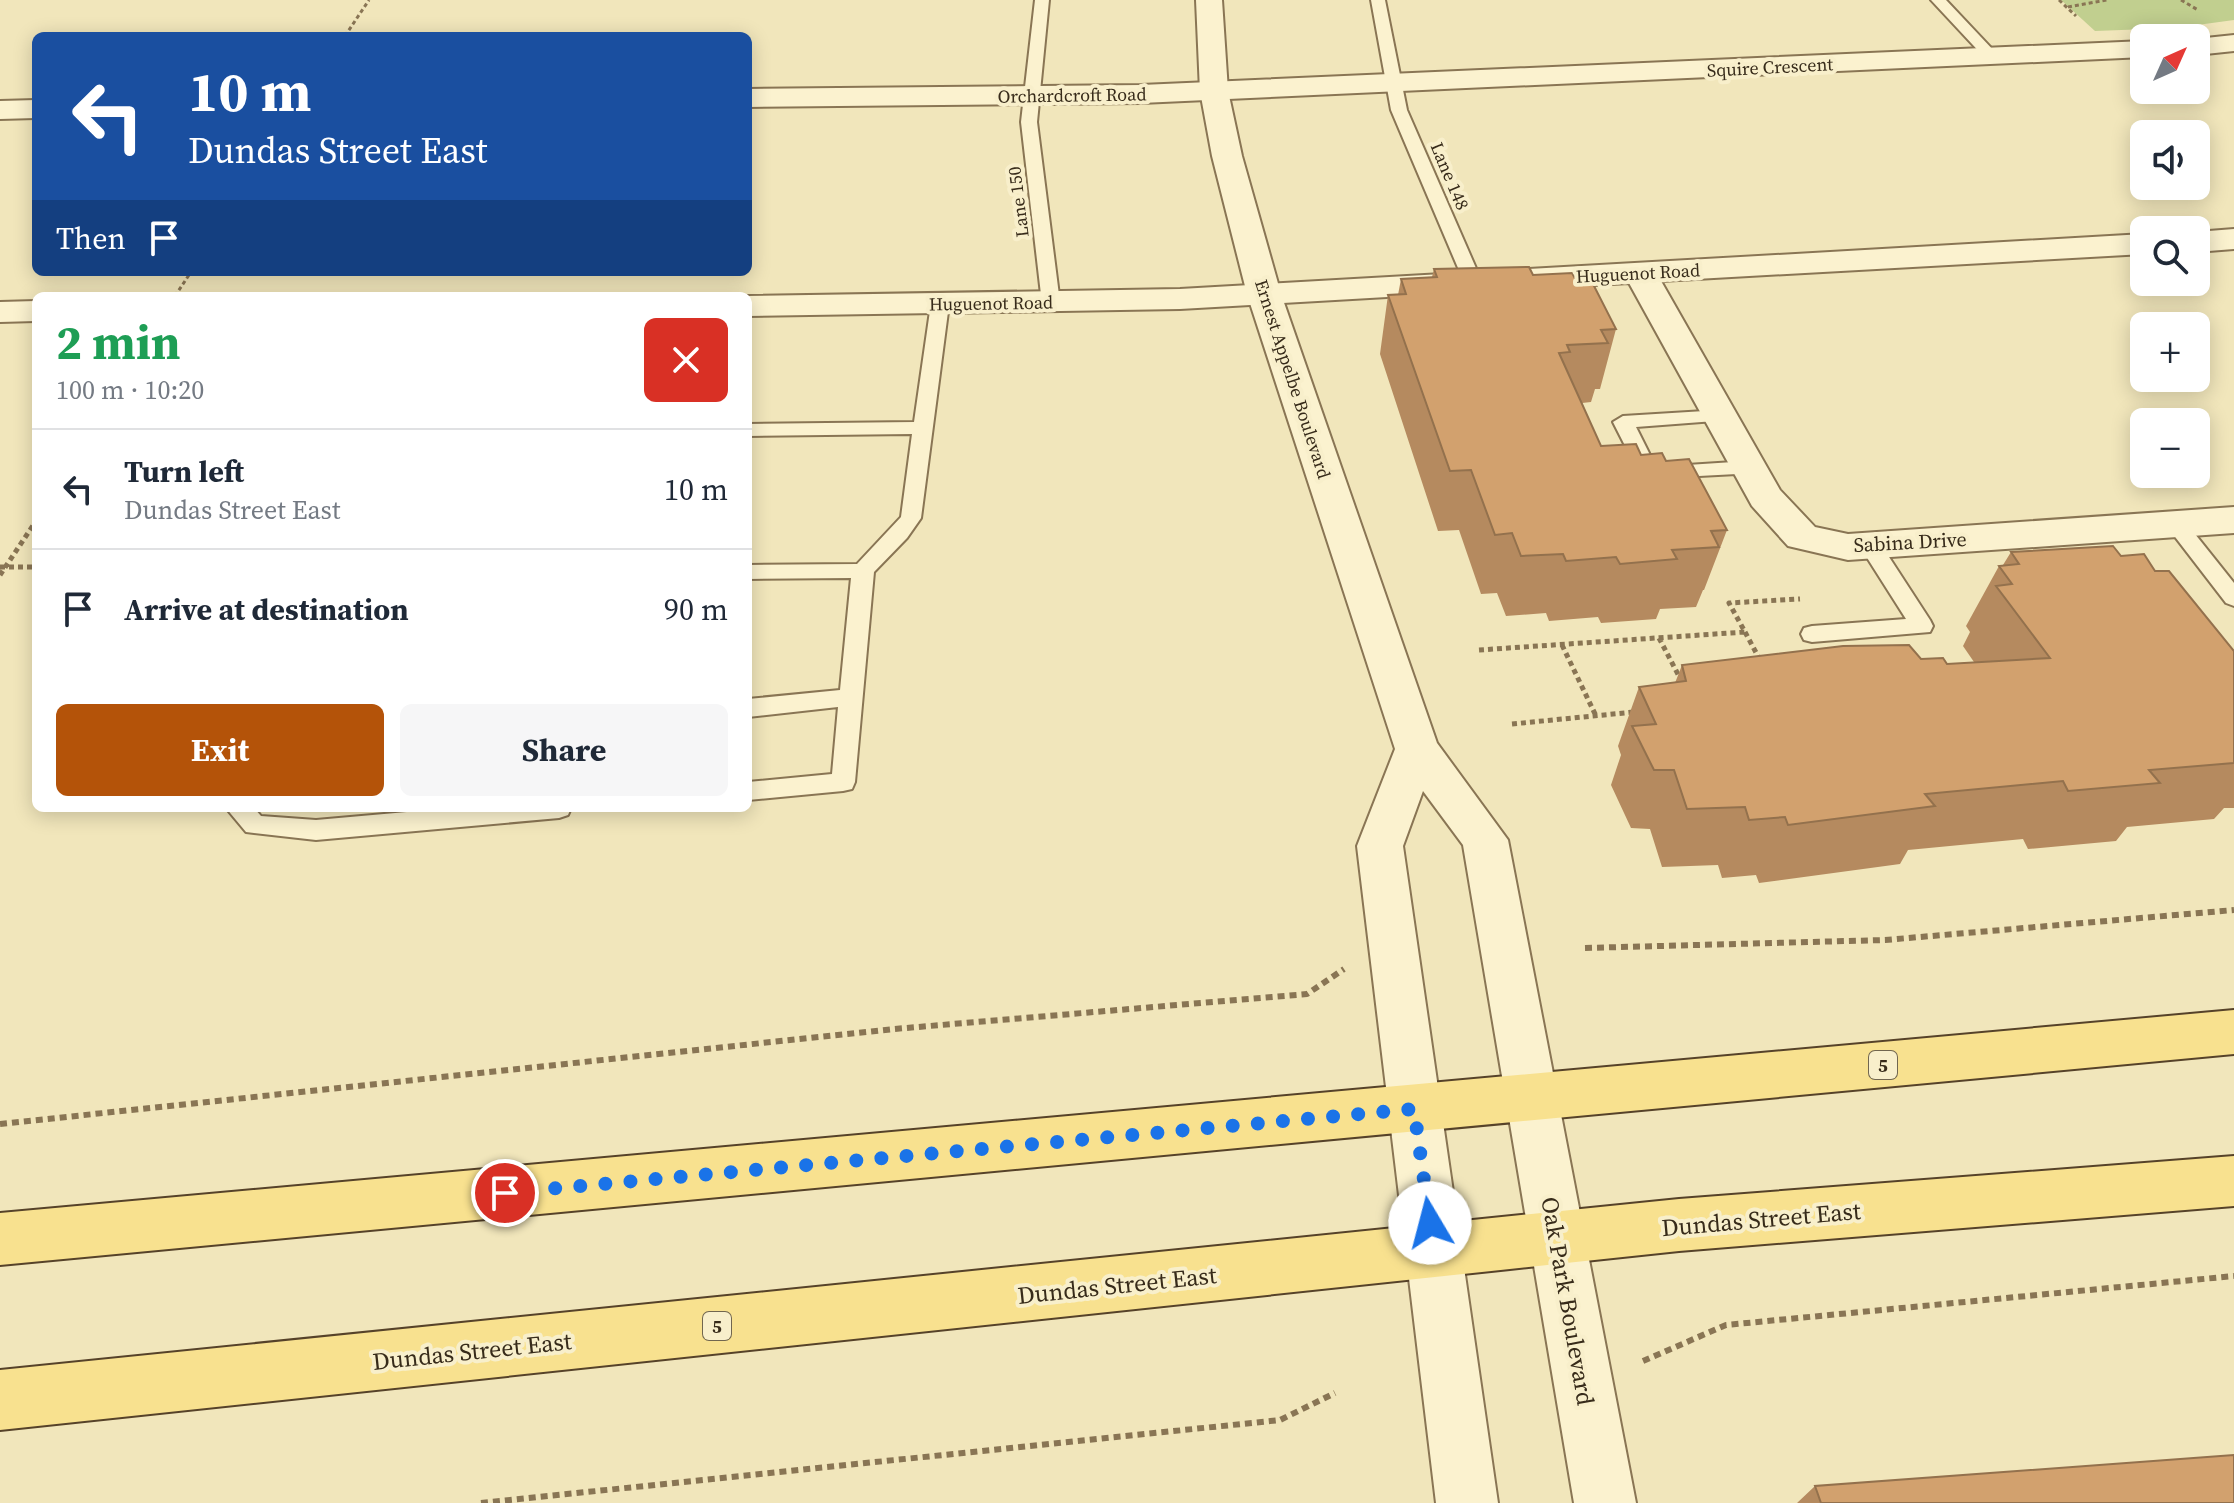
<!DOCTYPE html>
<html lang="en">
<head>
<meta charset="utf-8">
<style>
  :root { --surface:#fff; --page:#f6f6f7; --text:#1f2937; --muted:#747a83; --line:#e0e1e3; --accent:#b45309 }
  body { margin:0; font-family:"Source Serif 4",serif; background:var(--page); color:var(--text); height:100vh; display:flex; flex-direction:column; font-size:30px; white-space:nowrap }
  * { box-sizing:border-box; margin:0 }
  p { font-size:26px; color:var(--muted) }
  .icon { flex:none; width:44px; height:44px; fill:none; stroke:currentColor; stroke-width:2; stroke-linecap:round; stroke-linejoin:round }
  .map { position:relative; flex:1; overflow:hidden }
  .sheet { position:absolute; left:32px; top:292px; width:720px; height:520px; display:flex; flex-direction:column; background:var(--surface); border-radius:12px; box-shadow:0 4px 20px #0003 }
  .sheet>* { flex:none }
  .hud { position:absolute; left:32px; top:32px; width:720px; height:244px; border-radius:12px; box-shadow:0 4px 20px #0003; background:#1a4fa0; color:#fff; overflow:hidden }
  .needle { width:52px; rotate:45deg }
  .fabs { position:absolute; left:2130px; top:24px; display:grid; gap:16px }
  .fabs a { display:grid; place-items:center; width:80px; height:80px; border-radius:12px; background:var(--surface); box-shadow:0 4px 20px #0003; font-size:40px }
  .pin { position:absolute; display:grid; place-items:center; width:68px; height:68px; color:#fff; margin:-34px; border:4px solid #fff; border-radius:50%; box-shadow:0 2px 8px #0007 }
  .me { position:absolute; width:88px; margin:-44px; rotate:352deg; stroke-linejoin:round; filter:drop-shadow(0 0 6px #0008) }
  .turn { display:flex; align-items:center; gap:28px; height:168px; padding:0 24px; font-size:36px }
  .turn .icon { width:104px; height:104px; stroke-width:2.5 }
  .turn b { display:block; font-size:56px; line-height:68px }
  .then { display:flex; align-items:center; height:76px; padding:0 24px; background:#0003; gap:16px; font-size:30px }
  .round { display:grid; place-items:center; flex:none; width:84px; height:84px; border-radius:12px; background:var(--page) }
  .summary { display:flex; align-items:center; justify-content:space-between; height:136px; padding:0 24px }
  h1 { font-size:48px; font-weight:700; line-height:60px; color:#1e9e55 }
  .cta { display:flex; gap:16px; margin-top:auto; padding:16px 24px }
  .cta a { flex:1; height:92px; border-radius:12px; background:var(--accent); color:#fff; font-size:32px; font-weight:700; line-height:92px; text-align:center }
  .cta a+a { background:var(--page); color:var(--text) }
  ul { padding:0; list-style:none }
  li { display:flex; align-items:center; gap:24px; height:120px; padding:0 24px; border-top:2px solid var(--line) }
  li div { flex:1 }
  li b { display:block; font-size:30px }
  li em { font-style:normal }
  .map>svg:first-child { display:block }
  .green { fill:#c1cf8f }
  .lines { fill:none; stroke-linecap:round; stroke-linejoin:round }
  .service-casing { stroke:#897554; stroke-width:4 }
  .minor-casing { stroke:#897554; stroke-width:4 }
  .tertiary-casing { stroke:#897554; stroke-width:4 }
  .primary-casing { stroke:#564229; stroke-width:4 }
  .path-far2 { stroke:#897554; stroke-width:3; stroke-dasharray:4 3; stroke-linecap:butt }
  .path-far1 { stroke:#897554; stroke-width:5; stroke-dasharray:5 4; stroke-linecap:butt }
  .path { stroke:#897554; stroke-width:6; stroke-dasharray:7 5; stroke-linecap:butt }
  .service { fill:#fbf2cf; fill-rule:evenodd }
  .minor { fill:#fbf2cf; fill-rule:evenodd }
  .tertiary { fill:#fbf2cf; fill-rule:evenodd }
  .primary { fill:#f8e18f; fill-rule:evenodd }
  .wall { fill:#b58a5f }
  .building { fill:#d2a16e; stroke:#93714d; stroke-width:2 }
  .route { stroke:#1a73e8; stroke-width:14; stroke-dasharray:0 25.2 }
  .labels { text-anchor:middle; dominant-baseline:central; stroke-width:8; stroke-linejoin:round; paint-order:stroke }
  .far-street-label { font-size:18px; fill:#372b1a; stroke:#f8efcb }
  .shield { fill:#f8efcb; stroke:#71664f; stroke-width:2 }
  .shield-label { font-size:18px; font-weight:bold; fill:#372b1a }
  .street-label { font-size:20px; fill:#372b1a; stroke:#f8efcb }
  .near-street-label { font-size:24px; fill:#372b1a; stroke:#f8efcb }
</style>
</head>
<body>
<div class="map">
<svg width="2234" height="1503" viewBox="0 0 2234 1503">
  <rect width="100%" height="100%" fill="#f1e6bb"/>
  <!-- green -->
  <path class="green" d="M2061,0h173v20l-59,8 -80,3z"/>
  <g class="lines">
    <defs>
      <path id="service" d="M1035,0h14l-12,122 23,181 -9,5 -9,-5 -21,-181z
        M1371,0h14l22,110 75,172 -3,4 -6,1 -9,-5 -73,-172z
        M1931,0h15l50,53v6h-10z
        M940,299l9,5 -28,214 -14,20 -33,34 -19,210 -3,7 -9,2 -95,9v-18l84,-8 6,-67 -90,10v-18l92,-9 11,-112 -103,1v-14l109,-1 44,-47 11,-83 -164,2v-12l166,-2 17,-118z
        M1721,410l7,2 3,4 -3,4 -92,7 20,40 93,-6 7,2 3,5 -3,5 -114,6 -29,-57 10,-6z
        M2176,517l7,2 51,64v23l-8,-3 -57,-74 -4,-5 4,-5z
        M1870,538l8,2 52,80 3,6 -3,6 -118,10 -8,-2 -3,-6 3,-6 8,-2 94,-7 -47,-74 3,-5z
        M226,808h28l7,8 55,4 136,-12h119l-3,7 -9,3 -243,22 -70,-8z"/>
      <path id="minor" d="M2234,35v16l-38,4v-16z
        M2144,41v16l-1003,46 -393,4v-18l393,-4z
        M36,100v18l-36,1v-18z
        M2234,229v20l-38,3v-20z
        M2144,234v20l-483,27 119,209 35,37 33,7 386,-27v26l-386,27 -60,-14 -36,-40 -123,-223 -449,26 -432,7v-20l432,-7z
        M36,301v20l-36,1v-20z"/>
      <path id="tertiary" d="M1196,0h26l6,91 14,65 39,138 156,449 71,97 128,663h-62l-111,-658 -40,-54 -20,55 95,657h-62l-79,-657 38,-97 -148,-455 -35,-138 -12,-65z"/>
      <path id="primary" d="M2234,1010v44l-2234,211v-52z
        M2234,1156v50l-555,45 -1679,179v-60l1679,-171z"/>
    </defs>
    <!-- service casing -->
    <use href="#service" class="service-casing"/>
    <!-- minor casing -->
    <use href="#minor" class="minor-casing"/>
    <!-- tertiary casing -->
    <use href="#tertiary" class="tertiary-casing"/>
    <!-- primary casing -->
    <use href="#primary" class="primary-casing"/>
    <!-- path-far2 -->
    <path class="path-far2" d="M2059,0l17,16
      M2181,0l17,10
      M2068,7l39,-7
      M345,36l24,-36
      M175,296l16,-24"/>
    <!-- path-far1 -->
    <path class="path-far1" d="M0,567h36
      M0,575l36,-54
      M1745,632l15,28
      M1659,638l22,42
      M1562,645l34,71
      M1479,650l266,-18 -16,-29 71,-4
      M1512,724l122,-12"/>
    <!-- path -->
    <path class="path" d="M1585,948l300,-8 349,-30
      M0,1124l894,-95 413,-35 37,-25
      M1643,1361l83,-36 508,-49
      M481,1503l799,-83 55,-27"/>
    <!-- service -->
    <use href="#service" class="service"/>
    <!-- minor -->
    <use href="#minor" class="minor"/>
    <!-- tertiary -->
    <use href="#tertiary" class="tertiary"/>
    <!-- primary -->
    <use href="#primary" class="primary"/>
  </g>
  <!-- wall -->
  <path class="wall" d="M1434,269l99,6 44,7 39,47 -16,60h-5l-4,13 -9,1 19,43 65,15 61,69 -23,60h-1l-7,17 -36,2 -4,10 -55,4 -3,-6 -49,4 -3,-8 -40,3 -9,-23 -16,1 -22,-64 -21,1 -58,-177 8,-59h10l3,-16 31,-2z
    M2011,552l110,4 34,15 79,80v157h-10l-10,11 -87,8 -11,14 -88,8 -5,-10 -115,11 -8,14 -141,19 -3,-8 -34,3 -4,-13 -56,2 -12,-38 -19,-1 -20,-43 10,-30 -3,-9 21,-59 36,-4 7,-18 239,-6 26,5 27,-2 -11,-16 7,-14 -4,-6 33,-60 4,-1z
    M1815,1486l419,17h-437z"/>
  <!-- building -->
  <path class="building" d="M1529,267l4,8 39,-2 5,9h15l24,47 -15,1 7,13 -41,2 3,7 -11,1 42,93 35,-2 5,11 21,-2 4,8 23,-2 38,71 -16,1 8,16 -47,3 5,9 -57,5 -4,-7 -50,4 -3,-7 -42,2 -9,-23 -17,2 -24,-65 -21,1 -62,-176 18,-1 -5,-15 36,-2 -3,-8z
    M2113,546l8,10 23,-2 11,17h14l65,80v112l-85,7 11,13 -92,8 -5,-10 -138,13 10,12 -147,19 -3,-8 -36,3 -4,-13 -58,2 -13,-39h-20l-22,-44 24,-2 -17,-37 47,-6 -4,-16 161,-19 66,-1 12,14 22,-1 4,6 103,-6 -54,-72 16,-2 -13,-18 20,-2 -8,-12z
    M2234,1455v48h-413l-6,-17z"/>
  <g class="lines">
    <!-- route -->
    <path class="route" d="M505,1193l909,-84 16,114"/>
  </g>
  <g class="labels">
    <!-- far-street labels -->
    <g class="far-street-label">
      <text transform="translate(1770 67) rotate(-3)">Squire Crescent</text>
      <text transform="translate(1072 95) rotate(-1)">Orchardcroft Road</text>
      <text transform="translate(1450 176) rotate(67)">Lane 148</text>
      <text transform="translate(1018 202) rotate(-97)">Lane 150</text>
      <text transform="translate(1638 273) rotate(-3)">Huguenot Road</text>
      <text transform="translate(991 303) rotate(-1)">Huguenot Road</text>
      <text transform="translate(1293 379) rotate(72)">Ernest Appelbe Boulevard</text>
    </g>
    <!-- shield labels -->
    <g class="shield">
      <rect x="1869" y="1051" width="28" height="28" rx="6"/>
      <rect x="703" y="1312" width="28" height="28" rx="6"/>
    </g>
    <g class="shield-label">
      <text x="1883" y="1065">5</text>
      <text x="717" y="1326">5</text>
    </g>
    <!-- street labels -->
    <g class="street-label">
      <text transform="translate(1910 542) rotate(-3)">Sabina Drive</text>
    </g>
    <!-- near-street labels -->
    <g class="near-street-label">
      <text transform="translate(1761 1219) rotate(-5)">Dundas Street East</text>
      <text transform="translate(1117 1285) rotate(-6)">Dundas Street East</text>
      <text transform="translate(1568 1301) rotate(80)">Oak Park Boulevard</text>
      <text transform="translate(472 1351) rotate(-6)">Dundas Street East</text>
    </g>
  </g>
</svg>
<div class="fabs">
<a><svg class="needle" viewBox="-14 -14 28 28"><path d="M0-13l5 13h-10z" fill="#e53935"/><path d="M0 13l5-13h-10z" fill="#747a83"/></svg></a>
<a><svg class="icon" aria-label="sound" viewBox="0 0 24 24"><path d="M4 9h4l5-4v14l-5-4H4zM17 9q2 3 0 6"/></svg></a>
<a><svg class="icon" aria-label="search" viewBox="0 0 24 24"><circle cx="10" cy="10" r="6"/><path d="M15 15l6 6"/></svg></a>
<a>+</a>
<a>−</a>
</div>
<div class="pin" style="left:505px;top:1193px;background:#d93025"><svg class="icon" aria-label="arrive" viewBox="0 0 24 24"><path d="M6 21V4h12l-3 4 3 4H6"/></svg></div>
<svg class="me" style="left:1430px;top:1223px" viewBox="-20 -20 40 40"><circle r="19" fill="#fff"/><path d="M0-13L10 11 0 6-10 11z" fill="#1a73e8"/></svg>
<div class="hud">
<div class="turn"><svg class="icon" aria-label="left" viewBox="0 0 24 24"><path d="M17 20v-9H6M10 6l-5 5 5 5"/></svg><div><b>10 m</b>Dundas Street East</div></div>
<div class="then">Then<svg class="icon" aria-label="arrive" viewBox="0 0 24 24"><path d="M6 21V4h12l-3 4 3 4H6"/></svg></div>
</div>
<section class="sheet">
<div class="summary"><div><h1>2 min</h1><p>100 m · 10:20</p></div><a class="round" style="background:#d93025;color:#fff"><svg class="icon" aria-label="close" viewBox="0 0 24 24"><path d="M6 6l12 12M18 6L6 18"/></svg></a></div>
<ul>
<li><svg class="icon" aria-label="left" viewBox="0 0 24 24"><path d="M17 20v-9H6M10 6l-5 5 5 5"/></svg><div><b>Turn left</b><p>Dundas Street East</p></div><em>10 m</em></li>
<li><svg class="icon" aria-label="arrive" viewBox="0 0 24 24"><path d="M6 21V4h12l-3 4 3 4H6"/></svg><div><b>Arrive at destination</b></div><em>90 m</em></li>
</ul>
<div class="cta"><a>Exit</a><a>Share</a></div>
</section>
</div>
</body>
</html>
